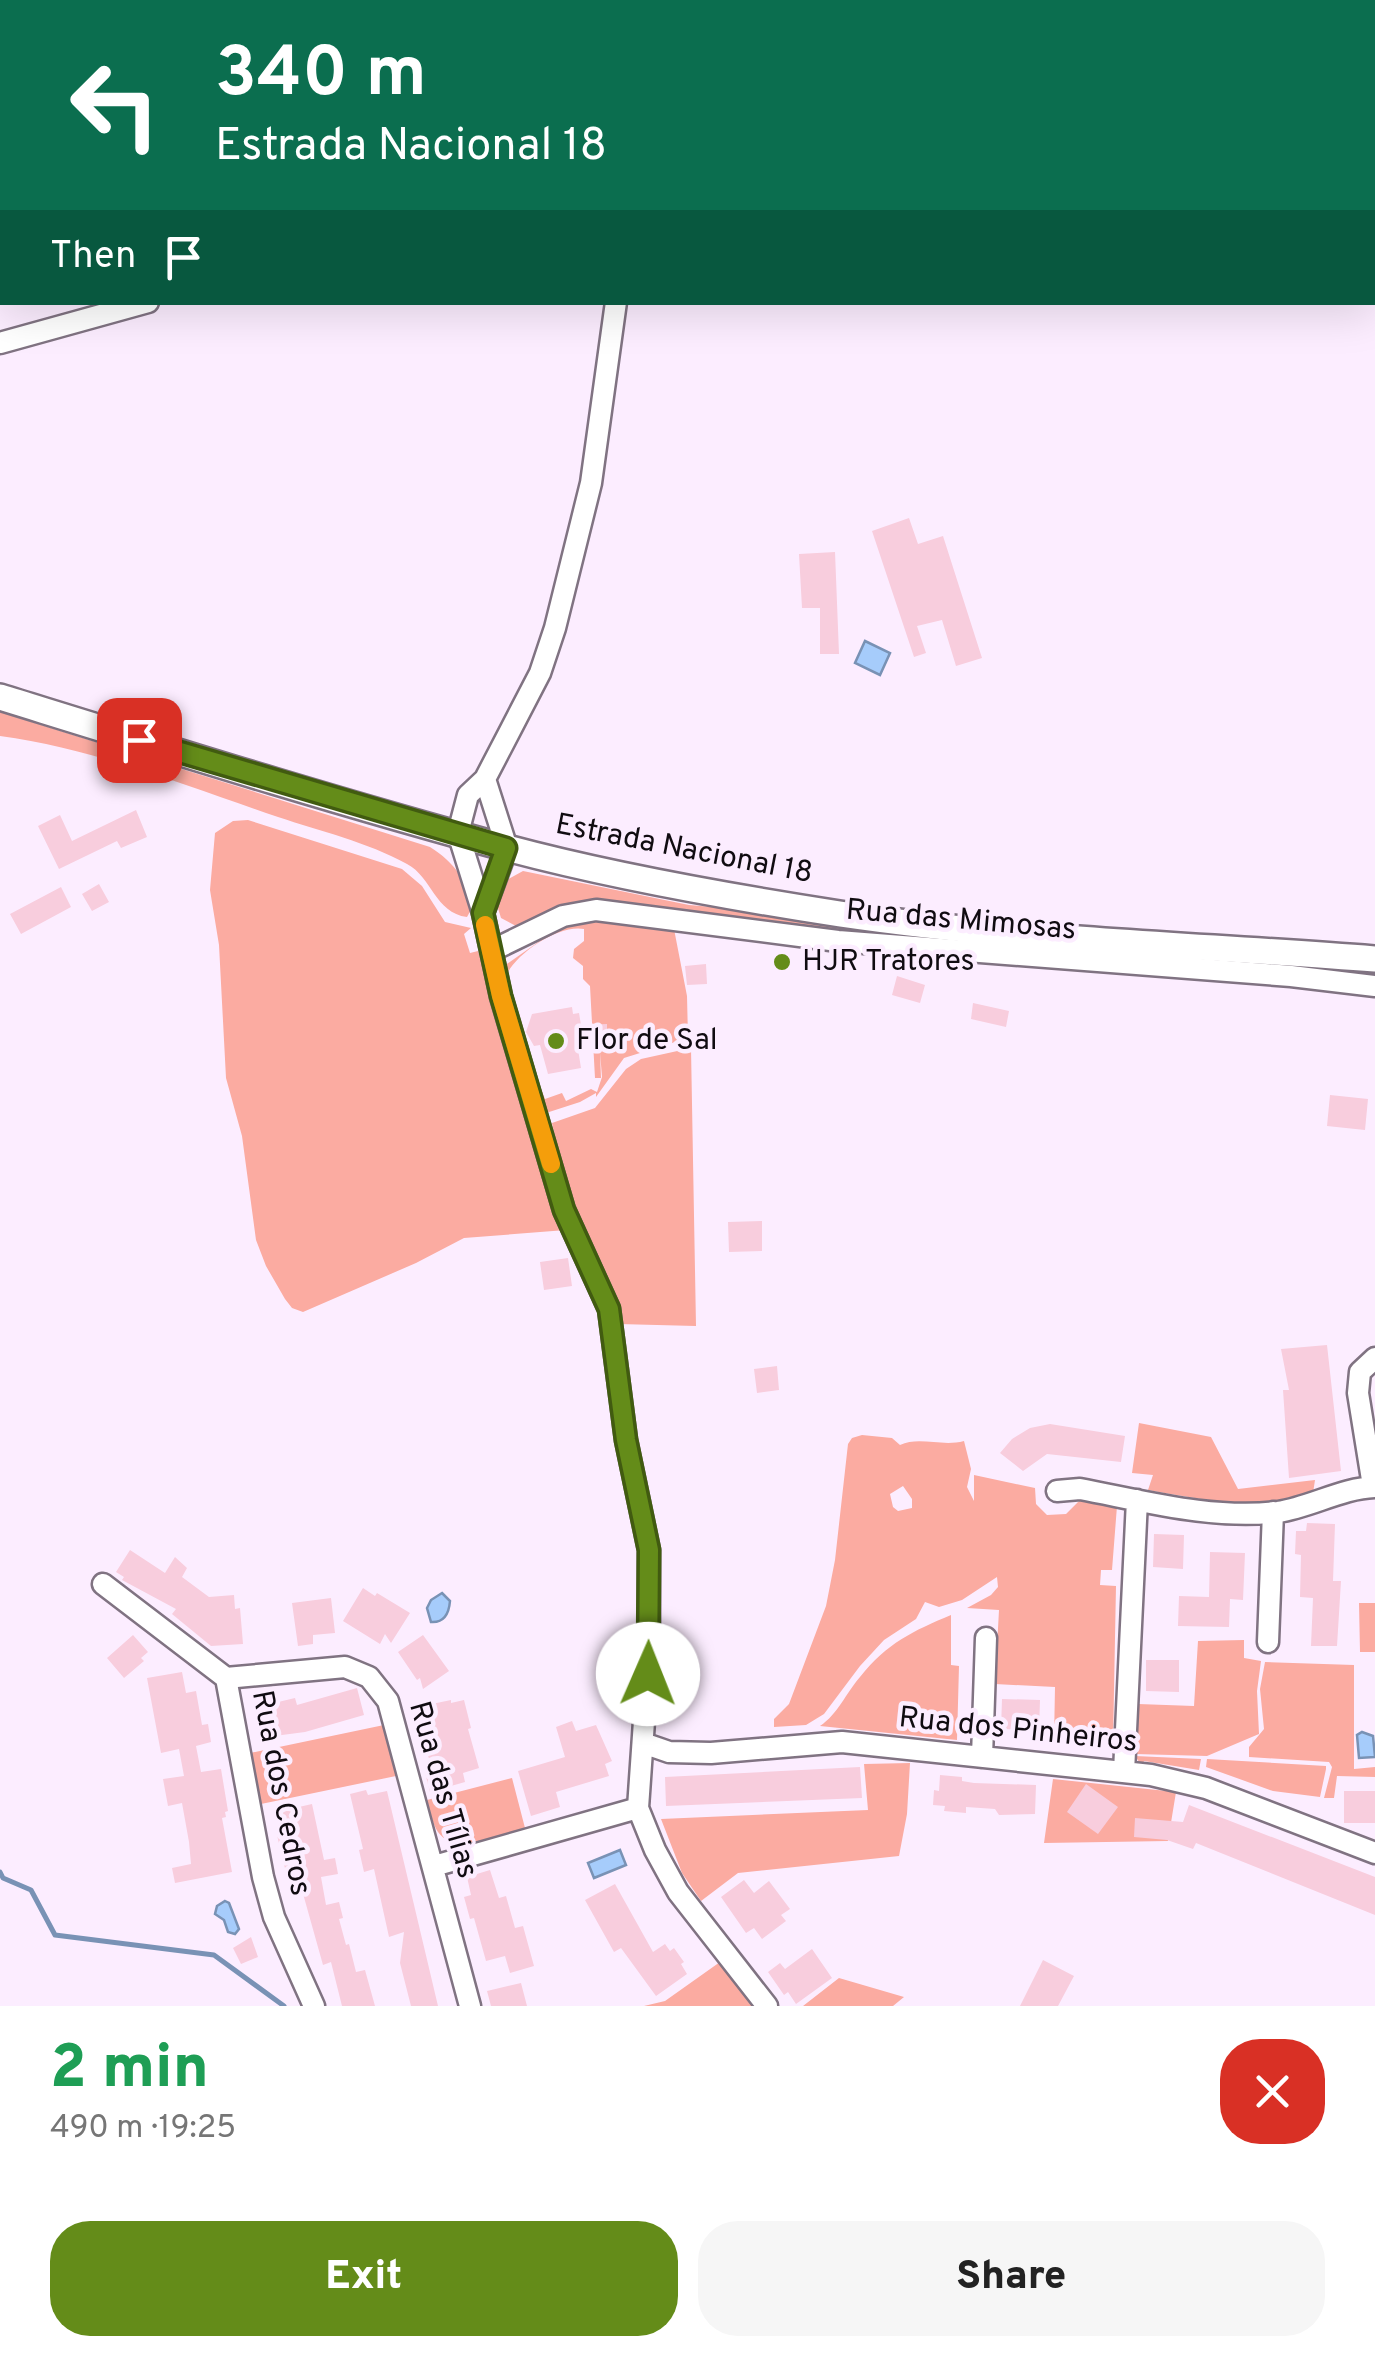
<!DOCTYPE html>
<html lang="en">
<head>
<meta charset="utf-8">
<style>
  :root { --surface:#fff; --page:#f6f6f6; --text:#222; --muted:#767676; --accent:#648c19 }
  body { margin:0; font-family:Overpass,sans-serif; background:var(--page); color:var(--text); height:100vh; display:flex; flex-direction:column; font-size:38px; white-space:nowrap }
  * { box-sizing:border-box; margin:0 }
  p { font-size:32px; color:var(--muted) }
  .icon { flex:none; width:55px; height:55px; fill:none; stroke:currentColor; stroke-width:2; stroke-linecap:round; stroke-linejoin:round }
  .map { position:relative; height:2006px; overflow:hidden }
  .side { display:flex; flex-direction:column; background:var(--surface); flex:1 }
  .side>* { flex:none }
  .banner { position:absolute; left:0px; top:0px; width:1375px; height:305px; box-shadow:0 10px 40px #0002; background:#0b6e4f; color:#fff; overflow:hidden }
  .pin { position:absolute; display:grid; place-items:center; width:85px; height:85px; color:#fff; margin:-42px; border-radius:20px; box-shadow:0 5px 15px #0006 }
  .me { position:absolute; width:110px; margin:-55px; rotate:1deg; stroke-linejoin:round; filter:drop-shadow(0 0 8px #0008) }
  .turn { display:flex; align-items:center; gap:35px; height:210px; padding:0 50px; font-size:45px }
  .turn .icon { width:130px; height:130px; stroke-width:2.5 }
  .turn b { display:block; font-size:70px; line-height:85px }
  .then { display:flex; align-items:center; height:95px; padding:0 50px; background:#0003; gap:20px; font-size:38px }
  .round { display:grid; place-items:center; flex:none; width:105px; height:105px; border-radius:40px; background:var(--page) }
  .summary { display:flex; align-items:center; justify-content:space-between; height:170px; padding:0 50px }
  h1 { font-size:60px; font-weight:800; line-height:75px; color:#1e9e55 }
  .primary-button { display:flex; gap:20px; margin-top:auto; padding:20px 50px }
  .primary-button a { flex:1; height:115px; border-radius:40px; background:var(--accent); color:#fff; font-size:40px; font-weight:800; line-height:115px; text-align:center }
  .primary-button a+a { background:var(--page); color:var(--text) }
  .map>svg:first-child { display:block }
  .green { fill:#fbaba1; fill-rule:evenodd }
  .water { fill:#a6ccfb; stroke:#7992b5; stroke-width:2.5 }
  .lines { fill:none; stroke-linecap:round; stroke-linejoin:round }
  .stream { stroke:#7992b5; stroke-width:5 }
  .building { fill:#f8cddd }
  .minor-casing { stroke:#807382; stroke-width:25 }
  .major-casing { stroke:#807382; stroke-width:30 }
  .minor { stroke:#fff; stroke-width:20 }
  .major { stroke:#fff; stroke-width:25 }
  .route-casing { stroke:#415b10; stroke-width:25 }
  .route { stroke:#648c19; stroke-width:18 }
  .slow { stroke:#f59e0b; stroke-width:18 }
  .poi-dot { fill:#648c19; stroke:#fcedff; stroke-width:4 }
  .labels { text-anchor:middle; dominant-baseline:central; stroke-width:9; stroke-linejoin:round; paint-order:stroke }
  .street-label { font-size:30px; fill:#100c11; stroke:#fcedff }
  .poi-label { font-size:30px; fill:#100c11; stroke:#fcedff; text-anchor:start }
</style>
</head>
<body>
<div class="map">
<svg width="1375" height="2006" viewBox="0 0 1375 2006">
  <rect width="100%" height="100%" fill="#fcedff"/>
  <!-- green -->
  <path class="green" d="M0,712l430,135c25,16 36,32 42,61l-5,9c-32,-4 -35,-40 -60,-53 -40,-22 -87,-33 -129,-47 -91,-31 -183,-68 -278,-81z
    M248,820l154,49 20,17 23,36 26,6 -7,6 6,19 8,-2 88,279 -102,8 -48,25 -113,49 -11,-4 -7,-9 -19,-33 -10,-26 -14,-104 -16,-58 -7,-133 -9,-55 5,-57 18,-12z
    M523,871l166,34 686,59v12l-63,-8 -475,-35 -243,-33 -21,2 -57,24 -15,-8 -4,-13 8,-24z
    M594,918l80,11 13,67 1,42 -64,20 -28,39v-4l-16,9 -34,11 -22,-68 21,54 17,-6 4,8 25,-12 6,3 5,-15 -2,-25 1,26h-6l-5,-92 -7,-7v-13l-10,-8 1,-9 10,-8v-12c-25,-5 -69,25 -78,47l-2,-10 50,-35z
    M691,1048l5,278 -78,-2 -54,-142 -12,-59 43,-15 31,-39 15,-10z
    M1139,1423l72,14 27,52 77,-9 -2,13c-63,17 -102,8 -165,-3l5,-15 -21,-2z
    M862,1435l30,3 8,7c19,-9 42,2 64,-4l7,28 -4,18 7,14v-26l61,13 1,16 11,11 19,-1 15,-15 36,7 -5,64h-11l-1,15 16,1 -3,156 -3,5 -56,-7 1,-53 -60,-3 4,-74 -32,-2 24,-13 7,-8 -1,-10 -35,23 -23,7 -14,-5 -9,17 -32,21 -24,26 -36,48 -18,11 -32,2v-8l15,-15 37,-98 9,-46 13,-116 4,-6zM903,1486l9,13v9l-14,3 -5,-4 -3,-13z
    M1359,1603h16v49h-15z
    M951,1615v50l8,1 -2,74 -137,-14c18,-12 26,-33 40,-49 27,-34 53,-46 91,-62z
    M1244,1640v18l17,3 -4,30 2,43 -52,22 -72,-2 3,-50 56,2 4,-65z
    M1265,1662l89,3v104l21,-2v10l-38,-1 -3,22h-10l8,-31 -3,-5 -80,-5v-10l15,-18 -4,-40z
    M384,1725l12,51 -135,28 -11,-51z
    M1135,1756l66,3 -2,11 -55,-9 -2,5z
    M1207,1759l119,7v3l-6,28 -47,-6 -67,-24z
    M910,1763l-3,51 -8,42 -161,17 -37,28 -19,-28 -21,-54 207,-9 -4,-46z
    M512,1778l13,50c-22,6 -70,28 -87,4 -6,-9 -8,-22 -11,-32z
    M1053,1779l123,13 -8,49 -124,2z
    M720,1962l34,44h-110l21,-5z
    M839,1978l65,19 -11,9h-90z"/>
  <!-- water -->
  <path class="water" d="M865,641l25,12 -10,22 -25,-12z
    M442,1593l8,8c-1,12 -6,22 -19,21l-4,-14 4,-8z
    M1362,1732l11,4 2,21 -16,1 -2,-23z
    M620,1850l6,15 -32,13 -6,-15z
    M225,1901l4,2 10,26 -4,5 -7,-2 -4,-12 -9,-6 2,-8z"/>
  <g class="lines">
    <!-- stream -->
    <path class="stream" d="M0,1872l3,6 28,12 24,45 159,20 70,51"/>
  </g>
  <!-- building -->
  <path class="building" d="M909,518l9,26 25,-8 39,122 -26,8 -14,-46 -25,6 9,27 -12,4 -42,-126z
    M835,552l4,102h-19v-46h-18l-3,-54z
    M136,810l11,27 -26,11 -4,-7 -58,28 -21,-43 22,-11 12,26z
    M99,884l10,18 -17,9 -10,-17z
    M61,887l10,20 -50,27 -11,-20z
    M706,964l1,20 -20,1 -2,-19z
    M897,976l28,9 -5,18 -28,-8z
    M973,1003l36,8 -3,16 -35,-8z
    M572,1007l1,7 6,-1 2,12 26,-1v18l-30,1 4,25 -33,6 -8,-29 -6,1 -8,-14 6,-18z
    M1330,1095l38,4 -3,31 -38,-4z
    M762,1221v30l-33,1 -1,-30z
    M568,1258l4,28 -28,4 -4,-28z
    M1327,1345l14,126 -52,7 -6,-88h6l-8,-41z
    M777,1366l2,24 -22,3 -3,-24z
    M1050,1424l75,12 -4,26 -74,-8 -24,17 -23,-18 12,-14 18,-11z
    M1307,1523l28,1 -2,57h8l-4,65h-26l2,-48 -13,-1 1,-42 -6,-1 1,-23h10z
    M1154,1534l30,1 -1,34 -30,-2z
    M130,1550l35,23 10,-16 12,11 -5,9 27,20 25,-2 1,14 5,-1 3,36 -32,2 -39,-32 4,-5 -54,-29 2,-3 -8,-5z
    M1210,1552l35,1 -2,47 -13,-1 -1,28 -51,-1 1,-30 30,1z
    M363,1588l12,8 2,-3 33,20 -19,30 -6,-9 -5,10 -37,-23z
    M331,1598l4,35 -22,2v9l-15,2 -6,-43z
    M133,1635l15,17 -7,6 3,3 -20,17 -17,-20z
    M423,1635l26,36 -26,18 -3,-11 -3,2 -19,-28z
    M1146,1660h33v32l-33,-1z
    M182,1672l4,21 10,-2 6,34 6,-1 3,18 -15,4 5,26 20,-3 7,42 -3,1 1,5 -4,1 10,54 -57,11 -3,-15 19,-4 -2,-22 -7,-39 -14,3 -5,-27 21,-3 -5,-27 -18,4 -14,-75z
    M357,1688l7,27 -59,17 -46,6 -1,-43 17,1 -1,7 21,-5 2,7z
    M1002,1699l38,1 -1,30 -38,-1z
    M451,1700v3l13,-3 7,28 -3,1 11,39 -16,5 2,9 -35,10 -6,-23 7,-2 -3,-12 10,-3 -11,-47z
    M572,1721l4,10 20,-6 16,36 -7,3 4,12 -53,16 4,15 -29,9 -13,-45 47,-14 -9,-30z
    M860,1767l2,31 -196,8 -1,-29z
    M940,1775l22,2v4l12,2 62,2 -1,29 -36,1 -4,-6 -29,-2v6l-22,-2 1,-5 -12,-1 1,-15 5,1z
    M1086,1784l32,23 -20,27 -31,-22z
    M366,1790l2,5 19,-4 51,215h-27l-11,-43 4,-31 -15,5 -15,-68 -10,3 -5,-22 4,-1 -13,-55z
    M1344,1791h31v32h-31z
    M312,1804l12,56 11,-2 3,16 -17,3 5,28 13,-3 4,16 -4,1 7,26 3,-1 7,28 9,-2 10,36h-33l-11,-44 -8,3 -23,-82 -11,2 -13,-54 5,-1 -4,-18z
    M1189,1805l186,72v38l-179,-72 -3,6 -26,-9 -33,-3 1,-19 48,4z
    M490,1870l9,28 7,-2 9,32 8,-2 11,40 -24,7 -5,-17 -19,5 -12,-43 -4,1 -6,-22 7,-2 -4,-18z
    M744,1880l10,13 15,-12 21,28 -9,6 5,6 -24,18 -8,-11 -8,5 -25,-36z
    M615,1884l38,68 12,-8 5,7 4,-3 10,14 -3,2 6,10 -31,22 -35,-48 -7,4 -29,-52z
    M251,1937l7,20 -17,7 -8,-16z
    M812,1949l20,29 -36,26 -8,-12 -4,3 -16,-23 12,-9 5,6z
    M1043,1960l31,16 -16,30h-38z
    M521,1983l6,23h-36l-4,-15z"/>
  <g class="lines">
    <defs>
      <path id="minor" d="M1257,0l2,2
        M640,2v-2
        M1372,102h3
        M616,302l-25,181 -36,145 -15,45 -29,56 -26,50 -17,16 -10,38 25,80 18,84 63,213 45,99 17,131 23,110v99l-11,159 17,42 23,42 89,114
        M0,343l148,-41
        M483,913l24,-65 -22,-69
        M491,951l72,-35 33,-6 242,31 453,35 84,10
        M1373,1486l-15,-93 2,-21 15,-14
        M1057,1491l23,-2c64,12 133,31 198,23 33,-5 64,-24 97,-25
        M103,1584l123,94 37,199 11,40 40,89
        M1268,1642l5,-130
        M226,1678l119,-11 24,10 19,24 82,305
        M643,1743l26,9 42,1 131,-11 309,33 55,13 169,65
        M982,1757l4,-119
        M1124,1772l13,-272
        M434,1866l204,-58"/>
      <path id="major" d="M0,697c168,52 337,105 507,151 108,29 223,49 333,66 177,26 357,31 535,45"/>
    </defs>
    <!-- minor casing -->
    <use href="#minor" class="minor-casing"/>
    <!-- major casing -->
    <use href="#major" class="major-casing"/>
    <!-- minor -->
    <use href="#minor" class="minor"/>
    <!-- major -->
    <use href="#major" class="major"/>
  </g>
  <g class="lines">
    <defs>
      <path id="route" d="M139,740l367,108 -23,65 18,83 63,214 45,99 17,131 23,110 -1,124"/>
    </defs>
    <!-- route casing -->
    <use href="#route" class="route-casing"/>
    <!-- route -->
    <use href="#route" class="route"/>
    <!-- slow -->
    <path class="slow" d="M485,925l16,71 50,168"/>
  </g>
  <!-- markers -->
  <g class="poi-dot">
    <circle cx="782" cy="962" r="10"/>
    <circle cx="556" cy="1041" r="10"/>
  </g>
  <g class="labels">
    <!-- street labels -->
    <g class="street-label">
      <text transform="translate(684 850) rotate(11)">Estrada Nacional 18</text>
      <text transform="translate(961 921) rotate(5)">Rua das Mimosas</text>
      <text transform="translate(1018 1731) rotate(6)">Rua dos Pinheiros</text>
      <text transform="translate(442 1790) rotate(74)">Rua das Tílias</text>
      <text transform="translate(280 1793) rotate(79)">Rua dos Cedros</text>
    </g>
    <!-- poi labels -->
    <g class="poi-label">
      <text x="802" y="962">HJR Tratores</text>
      <text x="576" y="1041">Flor de Sal</text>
    </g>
  </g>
</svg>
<div class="pin" style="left:139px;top:740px;background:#d93025"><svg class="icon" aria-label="arrive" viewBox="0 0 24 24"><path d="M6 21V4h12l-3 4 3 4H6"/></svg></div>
<svg class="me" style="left:648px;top:1674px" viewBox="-20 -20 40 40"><circle r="19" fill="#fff"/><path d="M0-13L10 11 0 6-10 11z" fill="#648c19"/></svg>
<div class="banner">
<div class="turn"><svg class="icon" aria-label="left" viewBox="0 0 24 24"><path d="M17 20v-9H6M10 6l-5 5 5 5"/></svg><div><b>340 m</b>Estrada Nacional 18</div></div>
<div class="then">Then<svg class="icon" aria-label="arrive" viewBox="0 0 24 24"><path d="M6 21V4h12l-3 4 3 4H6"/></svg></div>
</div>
</div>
<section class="side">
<div class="summary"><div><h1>2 min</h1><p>490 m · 19:25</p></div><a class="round" style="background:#d93025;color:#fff"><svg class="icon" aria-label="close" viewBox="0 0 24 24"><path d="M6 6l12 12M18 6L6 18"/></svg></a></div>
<div class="primary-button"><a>Exit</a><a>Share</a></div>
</section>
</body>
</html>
